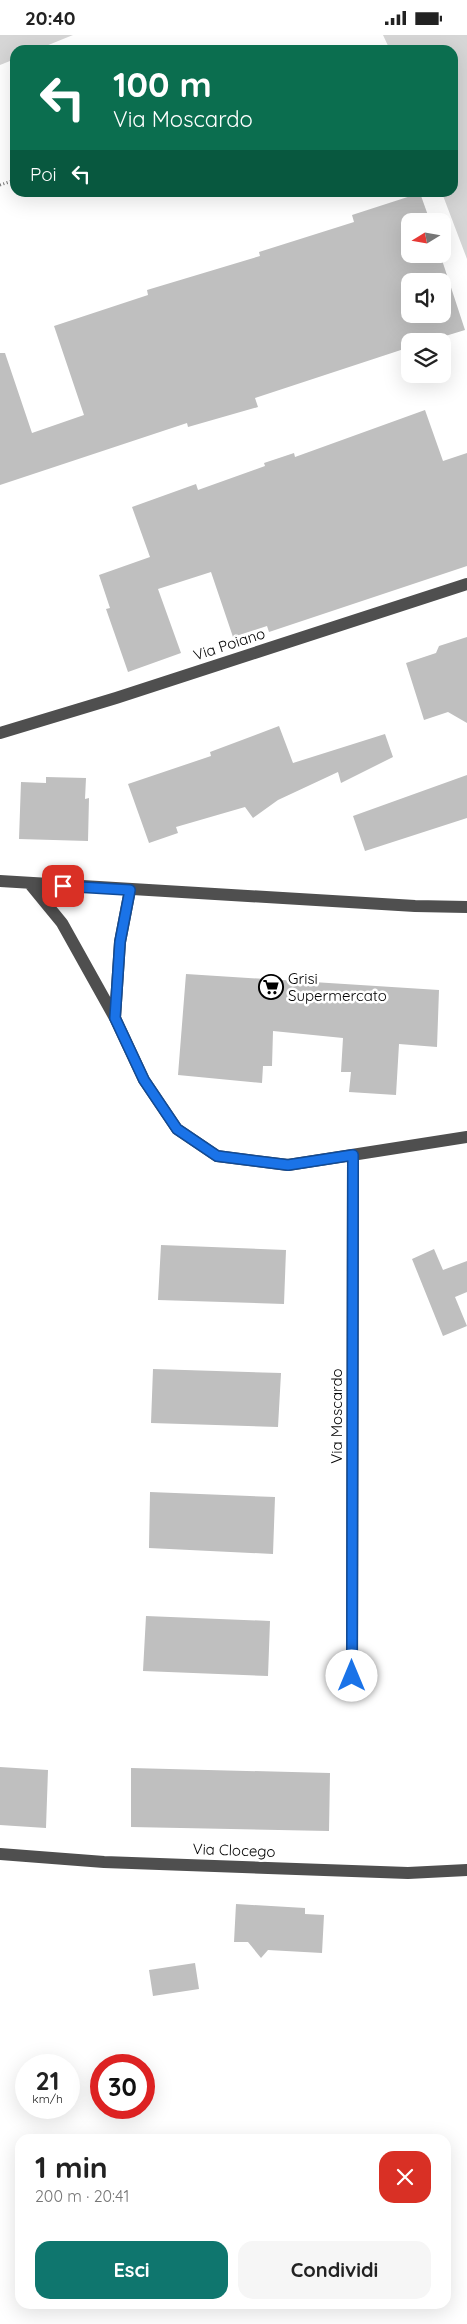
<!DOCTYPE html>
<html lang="it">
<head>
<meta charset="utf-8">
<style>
  :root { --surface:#fff; --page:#f6f6f6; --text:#222; --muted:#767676; --accent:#0f766e }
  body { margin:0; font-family:Quicksand,sans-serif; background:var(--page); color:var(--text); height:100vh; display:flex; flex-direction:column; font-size:19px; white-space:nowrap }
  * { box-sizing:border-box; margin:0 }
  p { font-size:16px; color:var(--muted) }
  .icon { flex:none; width:28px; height:28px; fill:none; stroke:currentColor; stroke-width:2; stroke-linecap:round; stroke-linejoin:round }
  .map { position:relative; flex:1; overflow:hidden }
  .drawer { position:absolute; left:15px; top:2099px; width:436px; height:175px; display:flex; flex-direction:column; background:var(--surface); border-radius:15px; box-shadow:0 5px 20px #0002 }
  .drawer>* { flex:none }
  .top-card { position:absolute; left:10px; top:10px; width:448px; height:152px; border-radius:15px; box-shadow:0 5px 20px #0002; background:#0b6e4f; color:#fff; overflow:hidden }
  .needle { width:32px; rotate:259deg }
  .buttons { position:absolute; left:401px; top:178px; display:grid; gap:10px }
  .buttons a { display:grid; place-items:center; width:50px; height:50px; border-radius:10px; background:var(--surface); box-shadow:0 5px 20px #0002; font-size:25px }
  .speed { position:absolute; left:15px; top:2019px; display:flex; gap:10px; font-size:25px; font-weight:700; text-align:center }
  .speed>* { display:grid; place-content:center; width:65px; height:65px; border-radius:50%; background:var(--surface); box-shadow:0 5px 20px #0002; line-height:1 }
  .speed small { font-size:12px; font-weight:400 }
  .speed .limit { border:8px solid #d22; background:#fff; color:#111 }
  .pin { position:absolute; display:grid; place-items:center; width:42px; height:42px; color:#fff; margin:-21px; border-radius:10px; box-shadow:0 2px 8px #0006 }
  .me { position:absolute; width:55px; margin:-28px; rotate:0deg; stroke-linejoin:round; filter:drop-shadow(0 0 4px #0008) }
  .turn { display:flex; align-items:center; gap:18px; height:105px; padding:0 20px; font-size:22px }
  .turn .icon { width:65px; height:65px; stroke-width:2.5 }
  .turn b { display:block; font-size:35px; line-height:42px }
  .then { display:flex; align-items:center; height:48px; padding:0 20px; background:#0003; gap:10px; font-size:19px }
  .round { display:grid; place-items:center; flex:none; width:52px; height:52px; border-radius:15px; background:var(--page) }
  .overview { display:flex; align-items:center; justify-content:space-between; height:85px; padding:0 20px }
  h1 { font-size:30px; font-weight:800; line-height:38px }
  .cta { display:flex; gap:10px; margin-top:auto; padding:10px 20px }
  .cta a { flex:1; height:58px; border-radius:15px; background:var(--accent); color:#fff; font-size:20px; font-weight:800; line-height:58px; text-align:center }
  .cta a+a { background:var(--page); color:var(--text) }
  .status { display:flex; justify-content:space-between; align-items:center; height:35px; padding:0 25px; background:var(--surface); direction:ltr }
  .status svg { height:14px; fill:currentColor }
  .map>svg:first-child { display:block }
  .green { fill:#d6d6d6 }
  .building { fill:#bfbfbf; fill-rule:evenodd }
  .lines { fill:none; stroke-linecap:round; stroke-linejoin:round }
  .path { stroke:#717171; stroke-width:3; stroke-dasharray:1 2.5; stroke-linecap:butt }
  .minor { stroke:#4f4f4f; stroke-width:12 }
  .route-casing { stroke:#114b97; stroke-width:12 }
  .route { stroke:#1a73e8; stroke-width:9 }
  .labels { text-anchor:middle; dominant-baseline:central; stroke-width:5; stroke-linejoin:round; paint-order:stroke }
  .street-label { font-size:15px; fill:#000; stroke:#fff }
  .poi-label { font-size:15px; fill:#000; stroke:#fff; text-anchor:start }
</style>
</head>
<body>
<div class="status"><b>20:40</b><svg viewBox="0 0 49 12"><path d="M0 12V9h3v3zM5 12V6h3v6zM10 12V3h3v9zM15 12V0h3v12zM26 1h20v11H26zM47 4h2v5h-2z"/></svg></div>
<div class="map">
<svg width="467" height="2289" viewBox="0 0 467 2289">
  <rect width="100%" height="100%" fill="#fff"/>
  <!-- green -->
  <path class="green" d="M0,0h73l-37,15h-21v9l-15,6z
    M383,0h84v224l-25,-66h10v-143h-62z"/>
  <!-- building -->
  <path class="building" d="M420,158l10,28h-20v33h30l25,76 -36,11h-19v6l-155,51 3,9 -70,20 -1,-4 -187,62v-132h5l27,80 52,-18 -30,-89 94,-31 -1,-5 113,-34 -1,-4 95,-30 -2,-7zM410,246h32v33h-32z
    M425,375l18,51 24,-8v113l-198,66 -2,-6 -34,11 -22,-65 -53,17 23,64 -53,19 -22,-63 4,-1 -11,-33 51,-18 -18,-50 64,-23 2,6 67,-24 -1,-3 30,-10 1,4z
    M467,602v86l-19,-11 -24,8 -18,-57 30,-10 3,-7z
    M279,691l14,37 92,-29 8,23 -52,26 -3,-11 -60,28 -25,18 -8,-11 -69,20 2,6 -29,10 -21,-59 83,-28 -1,-4z
    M467,740v43l-102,33 -12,-35z
    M46,742l40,1 -1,21 4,-1 -1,43 -69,-2 2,-57 25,1z
    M186,939l253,16 -2,57 -38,-3 -3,51 -47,-3 2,-20h-10l2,-34 -70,-7 -1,35h-9l-1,17 -84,-8z
    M161,1210l125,5 -2,54 -126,-4z
    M434,1214l9,21 24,-9v31l-12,5 12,29 -24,10 -31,-77z
    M153,1334l128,4 -3,54 -127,-4z
    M150,1457l125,5 -2,57 -124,-6z
    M146,1581l124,5 -2,55 -125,-5z
    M0,1732l48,3 -2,58 -46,-3z
    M131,1733l199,5 -1,58 -198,-4z
    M236,1869l69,4v6l19,1 -2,38 -54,-3 -7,8 -13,-16h-14z
    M195,1928l4,26 -46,7 -4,-26z"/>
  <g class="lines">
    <!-- path -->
    <path class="path" d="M0,150l15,-5"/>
    <!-- minor -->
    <path class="minor" d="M0,698l116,-35 351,-114
      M0,846l415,25 52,1
      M30,849l32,39 53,95 29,62 33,49 40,27 71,9 179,-28
      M115,983l5,-76 10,-52
      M352,1641l1,-520
      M0,1819l104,8 304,11 59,-3"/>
  </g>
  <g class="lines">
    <defs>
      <path id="route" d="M63,851l67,4 -10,52 -5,76 29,62 33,49 40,27 71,9 65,-10 -1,521"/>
    </defs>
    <!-- route casing -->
    <use href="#route" class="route-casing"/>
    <!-- route -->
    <use href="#route" class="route"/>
  </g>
  <!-- icons -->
  <defs>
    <symbol id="supermarket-ring" viewBox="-11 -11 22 22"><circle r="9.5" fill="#fff" stroke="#000" stroke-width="1.5"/><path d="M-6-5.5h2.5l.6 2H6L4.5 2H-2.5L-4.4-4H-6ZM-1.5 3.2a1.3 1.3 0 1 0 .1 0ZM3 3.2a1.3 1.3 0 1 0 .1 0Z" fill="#000"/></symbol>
  </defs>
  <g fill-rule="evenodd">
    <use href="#supermarket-ring" x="257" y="938" width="28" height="28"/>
  </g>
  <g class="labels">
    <!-- street labels -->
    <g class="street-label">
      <text transform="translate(229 609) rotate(-18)">Via Poiano</text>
      <text transform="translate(336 1381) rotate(-90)">Via Moscardo</text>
      <text transform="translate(234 1815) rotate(2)">Via Clocego</text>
    </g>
    <!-- poi labels -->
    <g class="poi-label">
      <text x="288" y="943">Grisi<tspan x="288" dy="17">Supermercato</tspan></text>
    </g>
  </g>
</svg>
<div class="buttons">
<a><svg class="needle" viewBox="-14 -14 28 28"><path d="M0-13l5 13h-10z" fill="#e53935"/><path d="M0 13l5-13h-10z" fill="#767676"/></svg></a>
<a><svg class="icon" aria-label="sound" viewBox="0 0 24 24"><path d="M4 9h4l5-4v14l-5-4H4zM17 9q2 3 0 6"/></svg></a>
<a><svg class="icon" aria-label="layers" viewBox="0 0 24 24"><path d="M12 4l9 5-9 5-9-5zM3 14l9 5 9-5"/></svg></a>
</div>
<div class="speed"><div>21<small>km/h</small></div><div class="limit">30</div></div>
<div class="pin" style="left:63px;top:851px;background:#d93025"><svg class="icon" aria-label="arrive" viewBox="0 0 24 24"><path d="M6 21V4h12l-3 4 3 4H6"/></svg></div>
<svg class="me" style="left:352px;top:1641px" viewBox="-20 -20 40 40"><circle r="19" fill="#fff"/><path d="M0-13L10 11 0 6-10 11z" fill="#1a73e8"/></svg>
<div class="top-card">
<div class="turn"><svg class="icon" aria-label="left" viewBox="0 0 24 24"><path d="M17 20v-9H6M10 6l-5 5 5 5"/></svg><div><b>100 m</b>Via Moscardo</div></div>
<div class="then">Poi<svg class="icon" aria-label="left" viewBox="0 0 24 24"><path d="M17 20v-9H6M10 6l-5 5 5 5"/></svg></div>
</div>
<section class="drawer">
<div class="overview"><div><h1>1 min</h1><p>200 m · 20:41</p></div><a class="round" style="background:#d93025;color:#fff"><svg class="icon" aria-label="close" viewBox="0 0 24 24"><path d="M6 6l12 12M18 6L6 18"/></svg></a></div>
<div class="cta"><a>Esci</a><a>Condividi</a></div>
</section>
</div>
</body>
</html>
